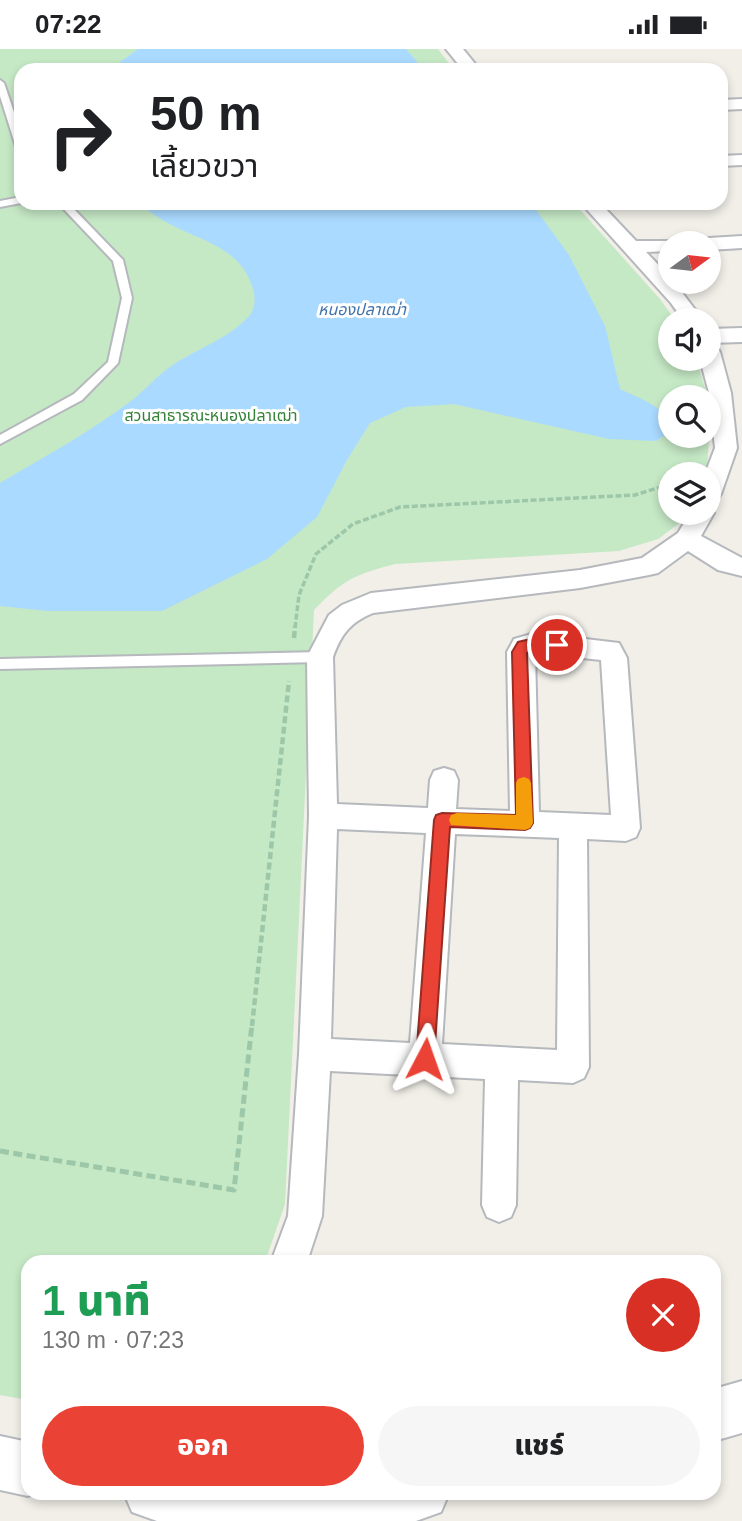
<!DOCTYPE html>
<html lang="th">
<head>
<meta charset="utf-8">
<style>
  :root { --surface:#fff; --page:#f6f6f6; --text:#202124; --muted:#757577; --accent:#ea4335 }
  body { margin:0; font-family:Helvetica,"Noto Sans Thai",sans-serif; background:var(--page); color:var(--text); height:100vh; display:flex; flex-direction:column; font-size:26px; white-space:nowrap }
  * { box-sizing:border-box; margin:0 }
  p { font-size:23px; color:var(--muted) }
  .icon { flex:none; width:38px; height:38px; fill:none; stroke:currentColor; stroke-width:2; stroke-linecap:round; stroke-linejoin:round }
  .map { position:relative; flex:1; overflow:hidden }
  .sheet { position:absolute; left:21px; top:1206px; width:700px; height:245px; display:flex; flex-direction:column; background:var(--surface); border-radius:21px; box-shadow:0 4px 10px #0003 }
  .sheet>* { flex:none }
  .top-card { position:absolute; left:14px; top:14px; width:714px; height:147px; border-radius:21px; box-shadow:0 4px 10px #0003; background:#fff; color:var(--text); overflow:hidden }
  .needle { width:46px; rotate:75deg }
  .buttons { position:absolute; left:658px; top:182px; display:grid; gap:14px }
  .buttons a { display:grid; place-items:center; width:63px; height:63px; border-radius:50%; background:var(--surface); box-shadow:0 4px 10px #0003; font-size:35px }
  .pin { position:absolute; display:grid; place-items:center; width:60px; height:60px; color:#fff; margin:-30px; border:4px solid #fff; border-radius:50%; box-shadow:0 2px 7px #0007 }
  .me { position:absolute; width:77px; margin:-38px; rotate:4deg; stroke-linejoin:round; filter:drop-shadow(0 0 5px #0008) }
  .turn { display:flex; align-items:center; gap:24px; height:147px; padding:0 21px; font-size:32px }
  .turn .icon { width:91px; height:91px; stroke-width:2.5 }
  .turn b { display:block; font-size:49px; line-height:60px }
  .round { display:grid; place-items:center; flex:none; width:74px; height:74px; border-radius:37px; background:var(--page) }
  .overview { display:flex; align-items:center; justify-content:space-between; height:119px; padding:0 21px }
  h1 { font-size:42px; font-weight:800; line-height:52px; color:#1e9e55 }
  .action { display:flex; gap:14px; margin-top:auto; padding:14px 21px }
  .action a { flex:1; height:80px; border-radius:42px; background:var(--accent); color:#fff; font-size:28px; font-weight:800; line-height:80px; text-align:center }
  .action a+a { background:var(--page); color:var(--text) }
  .status { display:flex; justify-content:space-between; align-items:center; height:49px; padding:0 35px; background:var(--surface); direction:ltr }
  .status svg { height:19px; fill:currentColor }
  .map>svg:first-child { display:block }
  .green { fill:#c5e8c5 }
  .water { fill:#aadaff }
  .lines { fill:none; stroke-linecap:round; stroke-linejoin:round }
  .lane-casing { stroke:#b5b8bc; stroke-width:4 }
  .street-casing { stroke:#b5b8bc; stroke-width:4 }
  .secondary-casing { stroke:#b6babf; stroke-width:4 }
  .path-far2 { stroke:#9cc7a9; stroke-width:3.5; stroke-dasharray:6 2.5; stroke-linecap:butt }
  .path-far1 { stroke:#9cc7a9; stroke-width:4.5; stroke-dasharray:7 3.5; stroke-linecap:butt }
  .path { stroke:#9cc7a9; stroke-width:5; stroke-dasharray:9 4.5; stroke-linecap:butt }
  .lane { fill:#fff; fill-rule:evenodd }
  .street { fill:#fff; fill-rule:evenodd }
  .secondary { fill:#fff; fill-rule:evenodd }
  .route { fill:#ea4335; stroke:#982c22; stroke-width:2 }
  .slow { fill:#f59e0b }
  .labels { text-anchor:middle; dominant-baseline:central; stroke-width:6; stroke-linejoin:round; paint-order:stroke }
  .far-water-label { font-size:16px; font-style:italic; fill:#4174aa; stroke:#fff }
  .far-park-label { font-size:16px; fill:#348238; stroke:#fff }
</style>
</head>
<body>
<div class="status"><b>07:22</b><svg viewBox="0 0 49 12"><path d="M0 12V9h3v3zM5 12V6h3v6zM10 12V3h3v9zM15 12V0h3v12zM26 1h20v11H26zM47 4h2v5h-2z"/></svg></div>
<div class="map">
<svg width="742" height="1472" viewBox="0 0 742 1472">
  <rect width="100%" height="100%" fill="#f1efe8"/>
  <!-- green -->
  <path class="green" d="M0,0h438l16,21h-433v133h553l86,96 15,21h-5v39h26l12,38h-38v39h39v-35l2,6 -4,62 -3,5h-34v39h16l-4,8 -24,18 -39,12 -224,13c-41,11 -51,15 -81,46l-29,594 -20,58h-237v138l-28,-5z"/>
  <!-- water -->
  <path class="water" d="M138,0h268l18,21h-315z
    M137,154h394l38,52 36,71 15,63c20,10 50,18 50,43l-14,9 -47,-2 -155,-35 -48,3 -36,16 -23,37 -30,57 -50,42 -105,52h-114l-48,-5v-123c44,-26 90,-51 131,-82 14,-11 26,-25 40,-35 25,-17 55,-26 76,-48 8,-7 9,-19 6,-29 -10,-36 -41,-45 -71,-59 -16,-7 -31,-17 -45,-27z"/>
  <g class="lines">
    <defs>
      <path id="lane" d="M0,31l4,3 17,50v17l-5,-3 -16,-51z
        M21,148v6l-21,4v-6z
        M58,154h10l55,57 9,38 -14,65 -36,37 -82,44v-9l74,-41 34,-32 14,-64 -9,-37z
        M320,603l6,5 -6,5 -320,7v-10z"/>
      <path id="street" d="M446,0h17l17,21h-17z
        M742,50v10l-21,1v-10z
        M742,106v10l-21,1v-10z
        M581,154h19l36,38h41l2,2h-9v8l-24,1 24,25v5h4l29,38h-20l-12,-17z
        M742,187v12l-33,2v-7h-9l9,-5z
        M742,279v14l-33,1v-14z
        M709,296l8,2 3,5 11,41 6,55 -16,46 -4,6 -8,3v-29h-4l10,-26 -6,-55 -9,-34h9z
        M709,457l5,7 -13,23 41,22v18l-24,-6 -30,-19 -30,22 -9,2 -69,13 -207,25c-22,9 -32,21 -40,44l4,147 91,4 2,-28 4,-9 10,-3 10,3 4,9 -2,29 54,2 -3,-159 7,-13 21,-6 84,10 8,15 13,170 -4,9 -10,4 -39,-2 2,228 -5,11 -11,5 -55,-3 -2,125 -5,12 -12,5 -12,-5 -5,-12 3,-126 -155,-8 -8,145 -15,46h-36l17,-46 11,-162 10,-238 -2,-159 22,-42 13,-10 29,-12 209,-23 62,-12 36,-25 12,-20h19zM535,604l66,7 10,155 -72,-3zM337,780l89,4 -16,210 -79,-4zM455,785l104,4 -2,212 -115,-6z"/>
      <path id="secondary" d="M742,1332v52l-28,8v-52z
        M0,1387l28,6v51h7l-7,3 -28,-6z
        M124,1444h325l-8,19 -25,9h-259l-25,-9z"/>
    </defs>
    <!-- lane casing -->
    <use href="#lane" class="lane-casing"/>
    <!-- street casing -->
    <use href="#street" class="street-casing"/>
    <!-- secondary casing -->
    <use href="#secondary" class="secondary-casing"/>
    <!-- path-far2 -->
    <path class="path-far2" d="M683,425l8,-5
      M295,579l4,-33 17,-41 37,-30 47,-17 235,-12 35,-11"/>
    <!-- path-far1 -->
    <path class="path-far1" d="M294,589l1,-12
      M252,977l37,-345"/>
    <!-- path -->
    <path class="path" d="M0,1102l234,39 18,-166"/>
    <!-- lane -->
    <use href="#lane" class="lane"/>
    <!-- street -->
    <use href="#street" class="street"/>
    <!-- secondary -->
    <use href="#secondary" class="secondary"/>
  </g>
  <!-- route -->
  <path class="route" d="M535,589l22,1 7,6 -7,6 -22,-2 -8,4 6,170 -3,5 -5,2 -75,-3 -16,232 -2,7 -7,3 -6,-3 -3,-7 18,-239 2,-5 6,-2 74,2 -4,-163 6,-10z"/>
  <!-- slow -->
  <path class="slow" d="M524,728l5,2 2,4 2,40 -3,5 -5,2 -74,-5 -2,-5 2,-5 6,-2 59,2v-32l2,-4z"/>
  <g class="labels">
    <!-- far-water labels -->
    <g class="far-water-label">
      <text x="362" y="260">หนองปลาเฒ่า</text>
    </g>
    <!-- far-park labels -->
    <g class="far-park-label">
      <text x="211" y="366">สวนสาธารณะหนองปลาเฒ่า</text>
    </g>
  </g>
</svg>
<div class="buttons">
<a><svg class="needle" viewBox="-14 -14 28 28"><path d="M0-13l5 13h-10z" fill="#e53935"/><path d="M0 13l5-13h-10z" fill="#757577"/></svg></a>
<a><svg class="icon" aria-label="sound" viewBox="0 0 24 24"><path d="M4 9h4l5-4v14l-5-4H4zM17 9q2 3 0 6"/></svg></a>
<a><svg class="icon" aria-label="search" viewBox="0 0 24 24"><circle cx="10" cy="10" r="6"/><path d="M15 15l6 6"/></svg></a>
<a><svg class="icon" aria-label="layers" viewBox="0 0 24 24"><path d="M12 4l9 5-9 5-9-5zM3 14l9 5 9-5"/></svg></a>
</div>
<div class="pin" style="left:557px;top:596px;background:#d93025"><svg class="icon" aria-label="arrive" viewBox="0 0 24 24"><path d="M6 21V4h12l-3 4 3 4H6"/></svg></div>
<svg class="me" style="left:425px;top:1010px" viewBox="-20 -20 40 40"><path d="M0-17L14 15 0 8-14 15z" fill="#ea4335" stroke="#fff" stroke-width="4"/></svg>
<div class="top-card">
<div class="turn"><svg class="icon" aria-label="right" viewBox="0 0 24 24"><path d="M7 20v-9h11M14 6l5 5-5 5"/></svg><div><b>50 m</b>เลี้ยวขวา</div></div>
</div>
<section class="sheet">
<div class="overview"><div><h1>1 นาที</h1><p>130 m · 07:23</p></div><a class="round" style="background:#d93025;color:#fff"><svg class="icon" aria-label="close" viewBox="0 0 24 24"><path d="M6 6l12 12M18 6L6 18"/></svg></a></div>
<div class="action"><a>ออก</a><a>แชร์</a></div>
</section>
</div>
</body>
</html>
